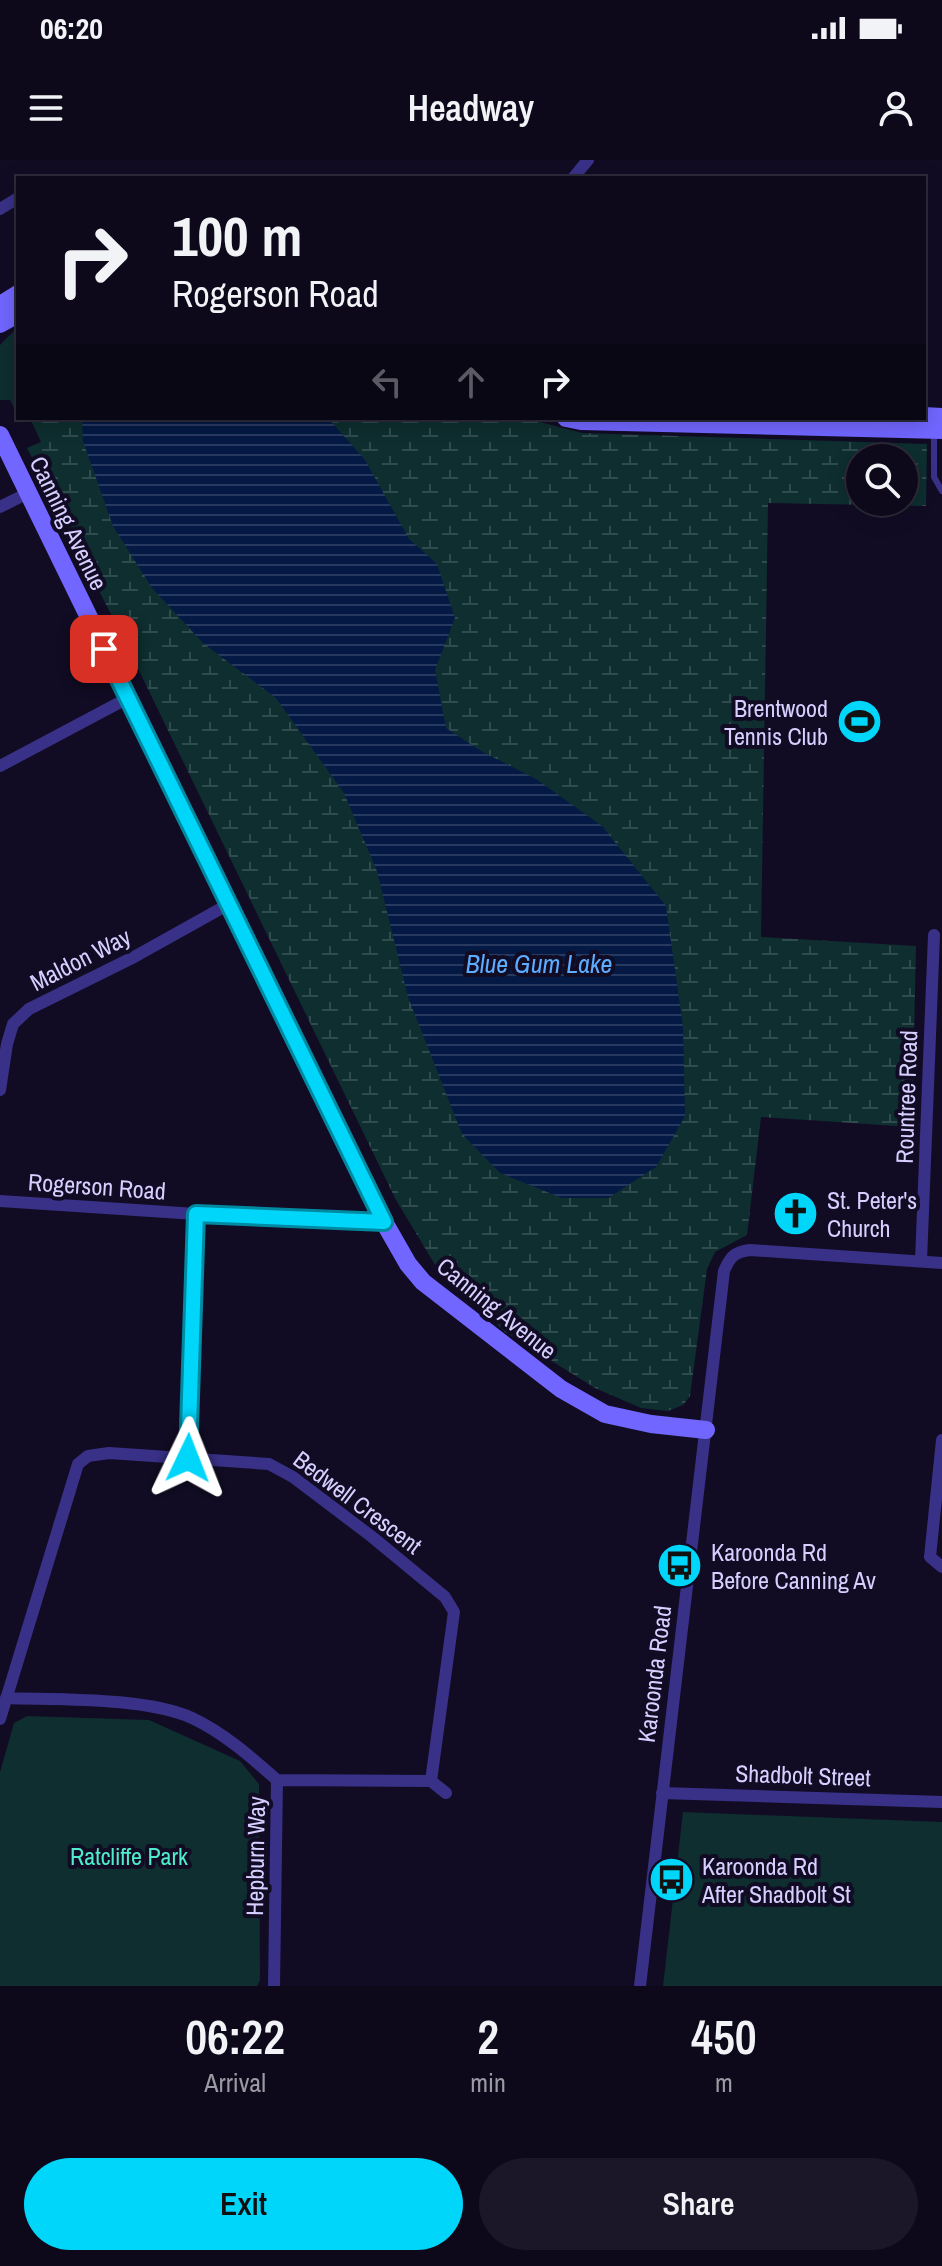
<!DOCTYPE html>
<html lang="en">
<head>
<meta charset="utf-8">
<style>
  :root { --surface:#0d091b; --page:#1b1728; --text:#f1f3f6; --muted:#9a9aa3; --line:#2d2a3a; --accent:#00d5fa }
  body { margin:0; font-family:"Archivo Narrow",sans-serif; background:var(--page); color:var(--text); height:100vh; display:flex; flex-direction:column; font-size:30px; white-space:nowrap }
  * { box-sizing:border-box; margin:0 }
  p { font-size:26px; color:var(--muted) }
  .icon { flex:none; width:44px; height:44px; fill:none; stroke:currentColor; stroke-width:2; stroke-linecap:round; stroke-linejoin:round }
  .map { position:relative; height:1826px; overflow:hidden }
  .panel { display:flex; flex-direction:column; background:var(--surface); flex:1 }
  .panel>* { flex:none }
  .hud { position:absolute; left:16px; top:16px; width:910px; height:244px; border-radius:0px; box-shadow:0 4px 20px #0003,0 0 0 2px var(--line); background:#0d091b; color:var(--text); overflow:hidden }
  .buttons { position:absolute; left:846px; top:284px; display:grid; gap:16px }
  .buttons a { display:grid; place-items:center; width:72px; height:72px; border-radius:50%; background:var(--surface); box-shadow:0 4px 20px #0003,0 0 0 2px var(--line); font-size:40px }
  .pin { position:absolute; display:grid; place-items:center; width:68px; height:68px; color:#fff; margin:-34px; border-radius:16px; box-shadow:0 4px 12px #0006 }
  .me { position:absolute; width:88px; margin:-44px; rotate:2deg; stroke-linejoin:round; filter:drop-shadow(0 0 6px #0008) }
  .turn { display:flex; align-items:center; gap:28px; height:168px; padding:0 24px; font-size:36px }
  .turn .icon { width:104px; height:104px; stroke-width:2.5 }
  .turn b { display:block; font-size:56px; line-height:68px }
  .lanes { display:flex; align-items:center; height:76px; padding:0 24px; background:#0003; justify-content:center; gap:40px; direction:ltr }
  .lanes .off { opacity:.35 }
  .eta { display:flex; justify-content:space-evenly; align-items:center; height:136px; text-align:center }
  .eta b { font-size:48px; font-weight:600; line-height:56px }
  .action { display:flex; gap:16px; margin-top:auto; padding:16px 24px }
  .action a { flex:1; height:92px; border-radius:48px; background:var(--accent); color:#111; font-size:32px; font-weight:600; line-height:92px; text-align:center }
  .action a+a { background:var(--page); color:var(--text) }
  .status { display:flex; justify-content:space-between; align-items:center; height:56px; padding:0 40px; background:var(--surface); direction:ltr }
  .status svg { height:22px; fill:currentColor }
  header { display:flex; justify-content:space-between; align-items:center; height:104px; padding:0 24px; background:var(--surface); font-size:36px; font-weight:600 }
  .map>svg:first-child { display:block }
  .green { fill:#0e2e2f }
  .wetland { fill:url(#wetland-marsh); fill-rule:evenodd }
  .water { fill:url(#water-rules) }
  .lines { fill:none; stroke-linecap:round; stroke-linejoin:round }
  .lane { stroke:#393188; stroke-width:6 }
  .street { stroke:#393188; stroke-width:12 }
  .secondary { stroke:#7166ff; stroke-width:18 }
  .route-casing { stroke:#008aa2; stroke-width:20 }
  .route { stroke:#00d5fa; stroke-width:14 }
  .labels { text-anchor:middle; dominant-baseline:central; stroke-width:8; stroke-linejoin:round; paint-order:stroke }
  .street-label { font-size:24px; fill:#d6cfff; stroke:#110c24 }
  .poi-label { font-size:24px; fill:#d6cfff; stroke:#110c24; text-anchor:start }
  .park-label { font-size:24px; fill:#4eeccc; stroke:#110c24 }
  .water-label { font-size:26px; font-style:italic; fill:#5dacff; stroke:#110c24 }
</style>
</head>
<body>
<div class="status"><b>06:20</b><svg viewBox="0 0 49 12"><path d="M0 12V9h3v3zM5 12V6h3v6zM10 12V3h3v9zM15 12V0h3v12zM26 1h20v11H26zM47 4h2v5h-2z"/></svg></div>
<header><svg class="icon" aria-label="menu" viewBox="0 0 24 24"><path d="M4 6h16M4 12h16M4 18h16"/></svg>Headway<svg class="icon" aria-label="person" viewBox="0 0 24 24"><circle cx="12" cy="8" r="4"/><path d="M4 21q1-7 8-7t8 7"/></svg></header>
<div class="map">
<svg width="942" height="1826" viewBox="0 0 942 1826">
  <defs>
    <pattern id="wetland-marsh" width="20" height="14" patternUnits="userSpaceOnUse" patternTransform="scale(2)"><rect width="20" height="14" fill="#0e2e2f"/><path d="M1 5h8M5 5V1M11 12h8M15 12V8" fill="none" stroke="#304b4e"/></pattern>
    <pattern id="water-rules" width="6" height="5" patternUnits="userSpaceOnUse" patternTransform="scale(2)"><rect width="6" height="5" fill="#041944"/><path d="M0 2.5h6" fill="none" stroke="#283960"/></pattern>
  </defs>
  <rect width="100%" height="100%" fill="#110c24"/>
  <!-- green -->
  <path class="green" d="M18,167v89l-8,-16h-10v-55z
    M27,1556l122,4 91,41 19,23 1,196 -3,6h-257v-214l14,-49z
    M683,1652l259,10v164h-279z"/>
  <!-- wetland -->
  <path class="wetland" d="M30,258h495l57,15 345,11 -1,62 -158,-3 -7,434 155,9 -4,181 -151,-10 -14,118 -32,17 -8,17 -17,127 -7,9 -15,6 -27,-3 -46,-20 -90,-56 -65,-59 -44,-73 -266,-548 -103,-204 14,-6zM860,298h44v44h-44z"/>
  <!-- water -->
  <path class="water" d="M82,258h246l37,42 44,79 28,25 18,54 -20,52 11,58 35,23 55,28 66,47 64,80 17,121 2,89 -29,51 -48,31h-46l-62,-25 -38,-39 -54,-137 -31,-126 -33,-78 -68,-95 -73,-55 -51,-55 -39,-62 -30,-85z"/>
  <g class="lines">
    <!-- lane -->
    <path class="lane" d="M934,272v45l8,14"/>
    <!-- street -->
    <path class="street" d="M573,18l15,-18
      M0,49l18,-11
      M0,347l28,-14
      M0,606l128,-68
      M0,930l7,-46 6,-20 16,-15 105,-52 95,-53
      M0,1041l196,13 188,8
      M921,1101l13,-326
      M942,1280l-12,117 12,10
      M188,1298l8,-244
      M6,1538c52,2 139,-1 186,20 32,15 59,39 85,62l-3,206
      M0,1559l78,-255 10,-8 21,-3 160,11 24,13 78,59 74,61 9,15 -23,169 -154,-1
      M431,1621l15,12
      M662,1633l280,9
      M640,1826l84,-715c6,-14 10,-19 26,-21l192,13"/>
    <!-- secondary -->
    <path class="secondary" d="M0,145l18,-11
      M0,164l18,-10
      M924,256l18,1
      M566,258l15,3 361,9
      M0,275l384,787 24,42 15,18 138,107 44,25 46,10 55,6"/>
  </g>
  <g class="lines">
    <defs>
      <path id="route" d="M104,489l280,573 -188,-8 -8,244"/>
    </defs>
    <!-- route casing -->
    <use href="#route" class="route-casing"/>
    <!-- route -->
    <use href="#route" class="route"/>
  </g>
  <!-- icons -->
  <defs>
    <symbol id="stadium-disc" viewBox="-11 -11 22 22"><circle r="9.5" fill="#00d5fa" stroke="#110c24"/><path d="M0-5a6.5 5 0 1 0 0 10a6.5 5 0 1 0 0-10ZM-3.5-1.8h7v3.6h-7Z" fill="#111"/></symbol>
    <symbol id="church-disc" viewBox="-11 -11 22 22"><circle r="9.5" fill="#00d5fa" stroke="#110c24"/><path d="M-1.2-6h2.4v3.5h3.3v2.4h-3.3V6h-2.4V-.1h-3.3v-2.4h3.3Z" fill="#111"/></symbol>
    <symbol id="bus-disc" viewBox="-11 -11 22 22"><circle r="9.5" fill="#00d5fa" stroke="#110c24"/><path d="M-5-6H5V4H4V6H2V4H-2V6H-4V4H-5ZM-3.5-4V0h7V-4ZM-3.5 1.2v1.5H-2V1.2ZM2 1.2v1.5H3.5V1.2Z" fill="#111"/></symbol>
  </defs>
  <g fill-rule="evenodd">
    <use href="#stadium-disc" x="834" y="536" width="51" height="51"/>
    <use href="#church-disc" x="770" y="1028" width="51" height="51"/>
    <use href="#bus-disc" x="654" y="1380" width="51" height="51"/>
    <use href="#bus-disc" x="646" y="1694" width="51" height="51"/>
  </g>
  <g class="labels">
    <!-- street labels -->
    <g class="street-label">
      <text transform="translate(69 363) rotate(64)">Canning Avenue</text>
      <text transform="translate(80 799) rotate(-27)">Maldon Way</text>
      <text transform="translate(906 937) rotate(-88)">Rountree Road</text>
      <text transform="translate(97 1026) rotate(4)">Rogerson Road</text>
      <text transform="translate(497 1148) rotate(39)">Canning Avenue</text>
      <text transform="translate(358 1342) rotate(37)">Bedwell Crescent</text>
      <text transform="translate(654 1514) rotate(-83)">Karoonda Road</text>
      <text transform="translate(803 1615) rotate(2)">Shadbolt Street</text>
      <text transform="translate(255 1696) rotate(-89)">Hepburn Way</text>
    </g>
    <!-- poi labels -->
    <g class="poi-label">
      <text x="828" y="548" text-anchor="end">Brentwood<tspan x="828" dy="28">Tennis Club</tspan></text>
      <text x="827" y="1040">St. Peter's<tspan x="827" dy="28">Church</tspan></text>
      <text x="711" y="1392">Karoonda Rd<tspan x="711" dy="28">Before Canning Av</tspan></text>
      <text x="702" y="1706">Karoonda Rd<tspan x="702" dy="28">After Shadbolt St</tspan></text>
    </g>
    <!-- park labels -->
    <g class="park-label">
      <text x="129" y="1696">Ratcliffe Park</text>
    </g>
    <!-- water labels -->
    <g class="water-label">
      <text x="539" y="803">Blue Gum Lake</text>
    </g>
  </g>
</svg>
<div class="buttons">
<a><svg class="icon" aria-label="search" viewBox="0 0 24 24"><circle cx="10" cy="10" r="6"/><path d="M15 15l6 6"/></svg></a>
</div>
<div class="pin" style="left:104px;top:489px;background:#d93025"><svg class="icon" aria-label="arrive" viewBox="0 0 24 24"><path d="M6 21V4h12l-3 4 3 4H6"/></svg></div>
<svg class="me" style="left:188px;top:1298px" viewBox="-20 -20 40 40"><path d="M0-17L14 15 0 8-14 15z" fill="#00d5fa" stroke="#fff" stroke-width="4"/></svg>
<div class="hud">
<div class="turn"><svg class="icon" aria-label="right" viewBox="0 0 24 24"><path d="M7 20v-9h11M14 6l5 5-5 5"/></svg><div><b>100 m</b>Rogerson Road</div></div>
<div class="lanes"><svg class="icon off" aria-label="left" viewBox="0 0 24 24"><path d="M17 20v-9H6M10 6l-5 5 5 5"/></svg><svg class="icon off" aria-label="ahead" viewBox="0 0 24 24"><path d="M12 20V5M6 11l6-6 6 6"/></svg><svg class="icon" aria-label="right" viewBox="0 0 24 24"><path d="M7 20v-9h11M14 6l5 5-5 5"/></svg></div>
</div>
</div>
<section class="panel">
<div class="eta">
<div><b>06:22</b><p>Arrival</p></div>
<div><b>2</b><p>min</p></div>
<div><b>450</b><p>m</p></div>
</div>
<div class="action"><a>Exit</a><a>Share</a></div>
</section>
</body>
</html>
